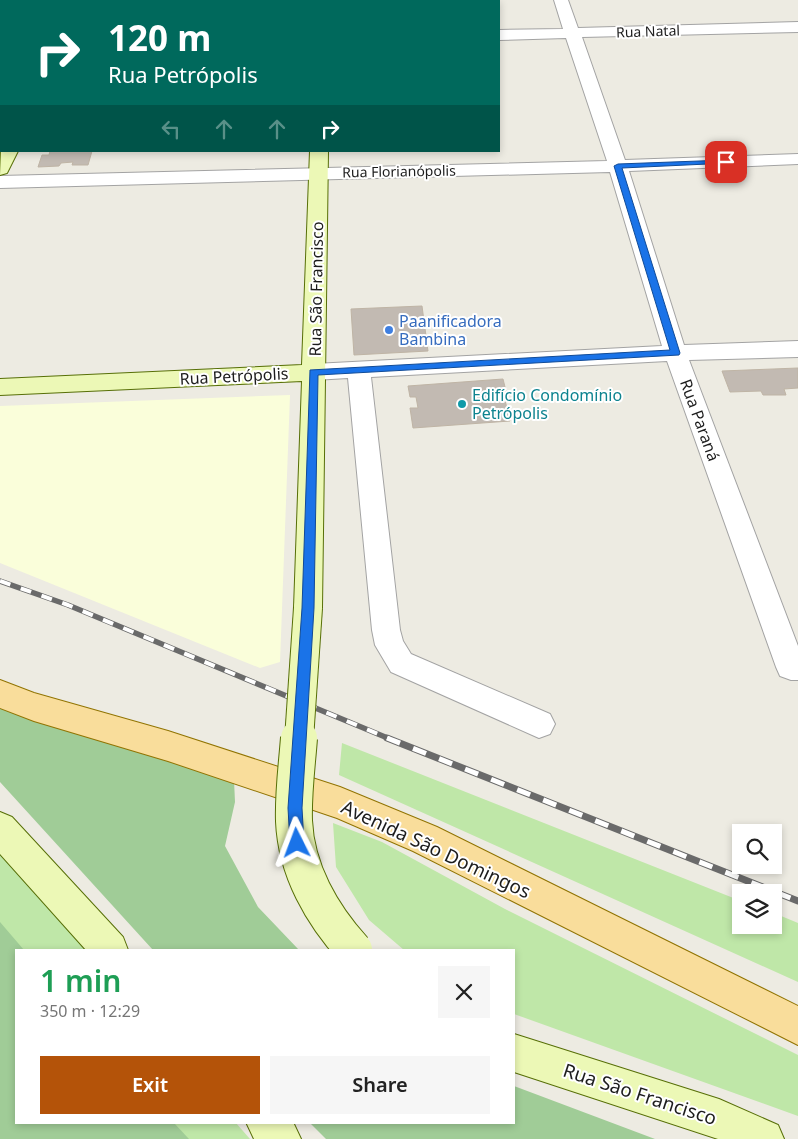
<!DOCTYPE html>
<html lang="en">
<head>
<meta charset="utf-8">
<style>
  :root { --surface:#fff; --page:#f6f6f6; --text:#222; --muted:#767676; --accent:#b45309 }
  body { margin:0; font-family:"Noto Sans",sans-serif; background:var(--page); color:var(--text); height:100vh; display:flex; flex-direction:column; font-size:19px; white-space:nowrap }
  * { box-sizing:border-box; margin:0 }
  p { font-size:16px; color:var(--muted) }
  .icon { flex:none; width:28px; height:28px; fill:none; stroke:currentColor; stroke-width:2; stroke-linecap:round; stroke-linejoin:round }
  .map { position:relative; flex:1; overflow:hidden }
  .panel { position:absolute; left:15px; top:949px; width:500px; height:175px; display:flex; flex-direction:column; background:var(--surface); border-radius:0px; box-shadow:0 2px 8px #0003 }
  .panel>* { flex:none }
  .top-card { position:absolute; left:0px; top:0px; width:500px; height:152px; box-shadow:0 2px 8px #0003; background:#00695c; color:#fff; overflow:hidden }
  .controls { position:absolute; left:732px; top:824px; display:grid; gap:10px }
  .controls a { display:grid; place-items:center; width:50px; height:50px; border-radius:0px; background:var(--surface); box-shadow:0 2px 8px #0003; font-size:25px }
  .pin { position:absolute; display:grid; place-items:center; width:42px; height:42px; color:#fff; margin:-21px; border-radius:10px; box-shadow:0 2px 8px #0006 }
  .me { position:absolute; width:55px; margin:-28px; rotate:357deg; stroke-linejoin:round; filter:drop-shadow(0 0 4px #0008) }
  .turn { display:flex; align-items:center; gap:18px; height:105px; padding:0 25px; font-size:22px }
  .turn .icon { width:65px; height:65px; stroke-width:2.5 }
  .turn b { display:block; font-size:35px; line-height:42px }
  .lanes { display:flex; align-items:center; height:48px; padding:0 25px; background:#0003; justify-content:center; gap:25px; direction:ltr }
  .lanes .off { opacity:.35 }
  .round { display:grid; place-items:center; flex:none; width:52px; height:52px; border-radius:0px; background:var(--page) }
  .summary { display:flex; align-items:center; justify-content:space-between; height:85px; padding:0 25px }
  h1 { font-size:30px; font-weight:600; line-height:38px; color:#1e9e55 }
  .button { display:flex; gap:10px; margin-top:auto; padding:10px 25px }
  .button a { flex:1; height:58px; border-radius:0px; background:var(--accent); color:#fff; font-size:20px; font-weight:600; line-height:58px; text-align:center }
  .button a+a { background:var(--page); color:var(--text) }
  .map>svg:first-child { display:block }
  .education { fill:#fafeda }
  .grass { fill:#bfe7a8 }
  .forest { fill:#a0cc97 }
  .park { fill:#bff8cb }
  .building { fill:#c2bab2; stroke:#bfb4a5 }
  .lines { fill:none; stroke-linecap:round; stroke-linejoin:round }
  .minor-casing { stroke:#a3a3a3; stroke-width:2 }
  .secondary-casing { stroke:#576f07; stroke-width:2 }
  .primary-casing { stroke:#917403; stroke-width:2 }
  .minor { fill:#fff; fill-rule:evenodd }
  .secondary { fill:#ecf8b6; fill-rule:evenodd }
  .primary { fill:#f9dd9b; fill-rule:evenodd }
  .rail-far1-casing { stroke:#6a6a6a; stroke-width:5.5 }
  .rail-casing { stroke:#6a6a6a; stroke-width:7 }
  .rail-far1 { stroke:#fff; stroke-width:4; stroke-dasharray:11; stroke-linecap:butt }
  .rail { stroke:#fff; stroke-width:5; stroke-dasharray:14; stroke-linecap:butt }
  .secondary-bridge-far1-casing { stroke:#576f07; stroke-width:30; stroke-linecap:butt }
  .secondary-bridge-casing { stroke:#576f07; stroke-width:38; stroke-linecap:butt }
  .secondary-bridge-far1 { stroke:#ecf8b6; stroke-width:28 }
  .secondary-bridge { stroke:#ecf8b6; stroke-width:36 }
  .route { fill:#1a73e8; stroke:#114b97 }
  .shop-dot { fill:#3f7fe0; stroke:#fff; stroke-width:2 }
  .culture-dot { fill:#0f9aa8; stroke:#fff; stroke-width:2 }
  .labels { text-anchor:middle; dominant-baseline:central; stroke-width:4; stroke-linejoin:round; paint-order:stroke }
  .far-street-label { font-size:14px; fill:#1c1c1c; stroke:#fff }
  .street-label { font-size:16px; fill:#1c1c1c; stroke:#fff }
  .shop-label { font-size:16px; fill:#366cbe; stroke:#fff; text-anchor:start }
  .culture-label { font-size:16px; fill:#0d838f; stroke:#fff; text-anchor:start }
  .near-street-label { font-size:19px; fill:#1c1c1c; stroke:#fff }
</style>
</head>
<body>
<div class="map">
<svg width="798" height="1139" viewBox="0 0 798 1139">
  <rect width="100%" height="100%" fill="#edebe2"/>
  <!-- education -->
  <path class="education" d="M290,395l-10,267 -20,6 -260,-105v-157z"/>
  <!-- grass -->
  <path class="grass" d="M342,743l399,158v24h33v-12l24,10v59l-459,-207z
    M333,823l49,19 123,67 293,146v61l-284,-102v-64h-110l-35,-30 -33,-53z
    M0,850l87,100h-65l-22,-25z
    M170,1123h66l14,16h-65z"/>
  <!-- forest -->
  <path class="forest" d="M0,705l234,75 1,22 -10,44 33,61 41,43h-146l-153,-168z
    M0,922l24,28h-8v172l158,1 15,16h-189z
    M514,1086l141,53h-329l-16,-16 204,-1z"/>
  <!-- park -->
  <path class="park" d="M0,0h73l-72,1 -1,147z"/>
  <!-- building -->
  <path class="building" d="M50,151h42l-4,14h-16l1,-3 -12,1 -2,3 -21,1 4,-12h7z
    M422,306l6,45 -74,4 -3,-46z
    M798,368v20l-14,1 2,6h-23l-2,-4 -31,1 -8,-21z
    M503,379l3,12 -10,1 2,8h7l5,21 -97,7 -3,-20h8l-2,-11h-6l-2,-11z"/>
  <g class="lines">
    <defs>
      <path id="minor" d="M554,0h14l10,28 220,-6v10l-216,5 43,123 173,-6v10l-169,7 55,174 114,-4v16l-109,3 109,286v34h-7l-11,-4 -4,-9 -109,-306 -296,16 29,253 3,11 8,13 139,60 5,10 -5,10 -11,4 -148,-66 -16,-27 -3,-15 -24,-252 -34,2 -8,-2 -4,-6 4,-6 8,-2 348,-18 -52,-174 -610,16v-12l607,-15 -41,-123 -67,2v-10l64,-1z"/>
      <path id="secondary" d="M317,0h14v1h-14z
        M1,149v2h17l-11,22 -7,2z
        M310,151h18l-6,457 -4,9 -10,3 -10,-3 -4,-9 8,-227 -302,14v-16l302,-14z
        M0,812l12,5 111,120 5,13h-42l-86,-96z
        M514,1034l205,65 59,26 6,14h-66l-204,-67z
        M246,1122h47l8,17h-47z"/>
      <path id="primary" d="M0,680l34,13 134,38 172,56 97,40 361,179v39l-385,-194 -76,-33 -169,-57 -134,-40 -34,-13z"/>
    </defs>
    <!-- minor casing -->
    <use href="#minor" class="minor-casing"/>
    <!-- secondary casing -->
    <use href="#secondary" class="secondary-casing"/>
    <!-- primary casing -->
    <use href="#primary" class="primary-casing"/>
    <!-- minor -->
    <use href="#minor" class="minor"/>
    <!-- secondary -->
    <use href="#secondary" class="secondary"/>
    <!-- primary -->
    <use href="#primary" class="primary"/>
    <defs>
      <path id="rail-far1" d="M0,581l68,24 322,134"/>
      <path id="rail" d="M387,738l411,163"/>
    </defs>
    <!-- rail-far1 casing -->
    <use href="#rail-far1" class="rail-far1-casing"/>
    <!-- rail casing -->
    <use href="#rail" class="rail-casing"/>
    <!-- rail-far1 -->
    <use href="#rail-far1" class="rail-far1"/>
    <!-- rail -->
    <use href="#rail" class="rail"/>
    <defs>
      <path id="secondary-bridge-far1" d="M299,739l9,-131"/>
      <path id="secondary-bridge" d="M299,738c-2,27 -6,55 -5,83 2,49 28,94 60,129"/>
    </defs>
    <!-- secondary-bridge-far1 casing -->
    <use href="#secondary-bridge-far1" class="secondary-bridge-far1-casing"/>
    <!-- secondary-bridge casing -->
    <use href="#secondary-bridge" class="secondary-bridge-casing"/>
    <!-- secondary-bridge-far1 -->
    <use href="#secondary-bridge-far1" class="secondary-bridge-far1"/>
    <!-- secondary-bridge -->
    <use href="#secondary-bridge" class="secondary-bridge"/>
  </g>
  <!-- route -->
  <path class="route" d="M726,160h3v3l-107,5 58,185 -1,2 -361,20 -4,233 -12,200 2,35 -2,5 -5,2 -5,-2 -2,-5 -2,-35 14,-200 8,-238 360,-20 -56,-184 4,-2z"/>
  <!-- markers -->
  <circle class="shop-dot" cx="389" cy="330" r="5"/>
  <circle class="culture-dot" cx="462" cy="404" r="5"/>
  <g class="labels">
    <!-- far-street labels -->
    <g class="far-street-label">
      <text transform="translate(648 31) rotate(-2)">Rua Natal</text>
      <text transform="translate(399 171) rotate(-1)">Rua Florianópolis</text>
    </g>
    <!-- street labels -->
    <g class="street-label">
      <text transform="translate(316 289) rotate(-89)">Rua São Francisco</text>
      <text transform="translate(234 376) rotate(-3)">Rua Petrópolis</text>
      <text transform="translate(700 420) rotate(70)">Rua Paraná</text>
    </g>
    <!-- shop labels -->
    <g class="shop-label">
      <text x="399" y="321">Paanificadora<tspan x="399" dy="18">Bambina</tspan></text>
    </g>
    <!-- culture labels -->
    <g class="culture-label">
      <text x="472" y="395">Edifício Condomínio<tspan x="472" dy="18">Petrópolis</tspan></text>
    </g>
    <!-- near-street labels -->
    <g class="near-street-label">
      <text transform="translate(436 849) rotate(25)">Avenida São Domingos</text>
      <text transform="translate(640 1094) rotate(18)">Rua São Francisco</text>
    </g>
  </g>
</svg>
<div class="controls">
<a><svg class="icon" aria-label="search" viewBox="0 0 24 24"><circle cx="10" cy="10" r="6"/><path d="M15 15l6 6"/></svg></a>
<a><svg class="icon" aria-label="layers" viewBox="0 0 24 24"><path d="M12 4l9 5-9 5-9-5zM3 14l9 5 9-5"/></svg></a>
</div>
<div class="pin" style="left:726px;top:162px;background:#d93025"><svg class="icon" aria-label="arrive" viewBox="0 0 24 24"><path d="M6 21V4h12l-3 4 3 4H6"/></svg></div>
<svg class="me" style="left:297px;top:843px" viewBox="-20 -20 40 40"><path d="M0-17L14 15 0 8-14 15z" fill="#1a73e8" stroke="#fff" stroke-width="4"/></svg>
<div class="top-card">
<div class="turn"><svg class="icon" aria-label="right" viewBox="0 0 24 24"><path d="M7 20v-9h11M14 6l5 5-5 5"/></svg><div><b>120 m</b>Rua Petrópolis</div></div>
<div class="lanes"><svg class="icon off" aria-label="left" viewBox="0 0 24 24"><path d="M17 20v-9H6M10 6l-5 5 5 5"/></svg><svg class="icon off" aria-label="ahead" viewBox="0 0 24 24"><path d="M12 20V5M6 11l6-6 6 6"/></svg><svg class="icon off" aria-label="ahead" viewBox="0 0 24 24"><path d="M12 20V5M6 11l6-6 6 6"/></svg><svg class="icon" aria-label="right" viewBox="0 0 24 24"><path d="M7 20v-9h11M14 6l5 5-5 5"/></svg></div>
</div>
<section class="panel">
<div class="summary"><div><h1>1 min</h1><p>350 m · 12:29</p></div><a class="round"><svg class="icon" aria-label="close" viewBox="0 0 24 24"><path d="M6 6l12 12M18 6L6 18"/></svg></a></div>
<div class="button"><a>Exit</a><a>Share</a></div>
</section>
</div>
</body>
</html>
